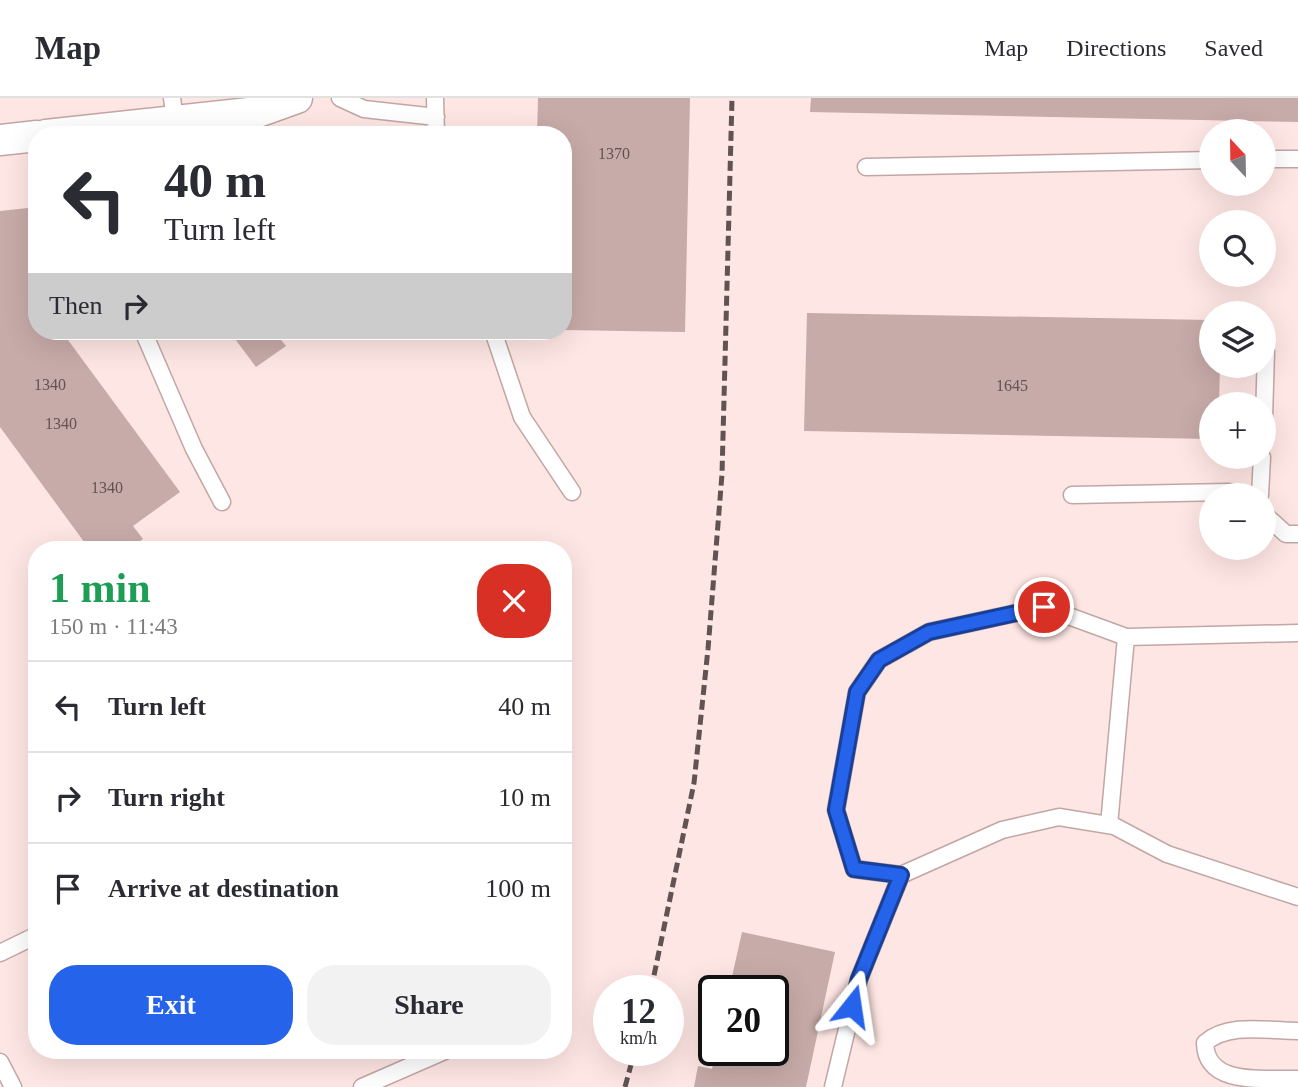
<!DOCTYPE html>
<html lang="en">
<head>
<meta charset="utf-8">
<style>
  :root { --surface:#fff; --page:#f2f2f3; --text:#2b2b33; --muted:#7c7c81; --line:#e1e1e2; --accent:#2563eb }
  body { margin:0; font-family:Georgia,serif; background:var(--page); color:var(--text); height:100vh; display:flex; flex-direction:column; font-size:26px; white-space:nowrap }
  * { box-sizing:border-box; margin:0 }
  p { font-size:23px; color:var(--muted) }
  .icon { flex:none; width:38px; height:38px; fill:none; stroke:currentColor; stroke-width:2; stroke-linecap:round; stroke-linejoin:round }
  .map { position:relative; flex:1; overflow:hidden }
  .drawer { position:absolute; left:28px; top:443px; width:544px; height:518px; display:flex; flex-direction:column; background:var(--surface); border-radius:28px; box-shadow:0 7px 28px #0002 }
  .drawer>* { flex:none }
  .top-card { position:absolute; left:28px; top:28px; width:544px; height:214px; border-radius:28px; box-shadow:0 7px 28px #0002; background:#fff; color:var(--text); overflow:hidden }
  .needle { width:46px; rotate:338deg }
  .fabs { position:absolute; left:1199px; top:21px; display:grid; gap:14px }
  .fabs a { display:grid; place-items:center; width:77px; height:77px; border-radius:50%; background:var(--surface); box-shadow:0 7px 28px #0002; font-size:35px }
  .speed { position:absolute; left:593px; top:877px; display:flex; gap:14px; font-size:35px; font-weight:700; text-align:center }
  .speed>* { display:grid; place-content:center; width:91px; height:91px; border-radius:50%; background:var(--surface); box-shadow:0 7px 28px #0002; line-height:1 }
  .speed small { font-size:18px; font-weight:400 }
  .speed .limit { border:4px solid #111; border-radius:10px; background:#fff; color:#111 }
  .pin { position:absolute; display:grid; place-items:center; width:60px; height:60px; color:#fff; margin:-30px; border:4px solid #fff; border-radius:50%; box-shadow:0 2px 7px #0007 }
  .me { position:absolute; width:77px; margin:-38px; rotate:15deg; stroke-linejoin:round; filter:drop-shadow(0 0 5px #0008) }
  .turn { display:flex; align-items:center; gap:24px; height:147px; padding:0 21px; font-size:32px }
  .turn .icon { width:91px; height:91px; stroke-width:2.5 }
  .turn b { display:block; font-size:49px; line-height:60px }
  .then { display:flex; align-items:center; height:66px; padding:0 21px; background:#0003; gap:14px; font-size:26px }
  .round { display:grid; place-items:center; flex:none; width:74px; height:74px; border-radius:28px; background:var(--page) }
  .head { display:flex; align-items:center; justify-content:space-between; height:119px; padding:0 21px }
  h1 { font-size:42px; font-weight:600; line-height:52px; color:#1e9e55 }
  .action { display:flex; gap:14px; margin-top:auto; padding:14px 21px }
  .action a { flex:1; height:80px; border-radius:28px; background:var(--accent); color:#fff; font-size:28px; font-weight:600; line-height:80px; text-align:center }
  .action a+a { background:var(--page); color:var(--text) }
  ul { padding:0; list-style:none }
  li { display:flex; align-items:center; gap:21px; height:91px; padding:0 21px; border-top:2px solid var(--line) }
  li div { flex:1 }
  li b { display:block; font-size:26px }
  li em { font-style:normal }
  header { display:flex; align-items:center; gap:42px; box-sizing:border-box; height:98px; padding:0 35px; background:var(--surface); border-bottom:2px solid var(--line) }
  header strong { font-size:33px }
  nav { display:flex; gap:38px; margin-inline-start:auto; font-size:24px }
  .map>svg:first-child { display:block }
  .building { fill:#c7aba8 }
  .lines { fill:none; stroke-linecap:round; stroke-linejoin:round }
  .service-casing { stroke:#c2a6a4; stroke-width:19 }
  .minor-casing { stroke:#c2a6a4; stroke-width:33 }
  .service { stroke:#fff; stroke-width:16 }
  .minor { stroke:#fff; stroke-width:30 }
  .rail { stroke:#605352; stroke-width:5; stroke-dasharray:10 5; stroke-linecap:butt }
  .route-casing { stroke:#184099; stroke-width:18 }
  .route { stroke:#2563eb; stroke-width:12 }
  .labels { text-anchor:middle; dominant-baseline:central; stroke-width:5; stroke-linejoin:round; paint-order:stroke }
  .number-label { font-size:16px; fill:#625352 }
</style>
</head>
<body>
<header>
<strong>Map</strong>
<nav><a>Map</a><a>Directions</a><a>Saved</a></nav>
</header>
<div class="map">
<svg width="1298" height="989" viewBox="0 0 1298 989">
  <rect width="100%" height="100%" fill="#fee6e4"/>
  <!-- building -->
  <path class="building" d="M538,0h152l-5,234 -121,-2v-195h-27z
    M811,0h487v24l-488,-10z
    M37,109v124h30l1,9 112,152 -47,34 10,13 -15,11h-38l-90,-123v-216z
    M807,215l404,7v46h9l-1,38h-8v35l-407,-8z
    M229,233h45l12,15 -30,21z
    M742,834l93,20 -29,135h-112l4,-21 14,3 4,-19h58v-60h-45z"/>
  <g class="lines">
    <defs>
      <path id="service" d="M172,0l4,29
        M340,0l24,11 72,8
        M435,0l1,37
        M1264,61h34
        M866,69l345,-7
        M143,233l51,118 28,53
        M493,233l29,86 50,75
        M1264,320l2,-67
        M1072,397l157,-3 6,3
        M1260,397l2,-38
        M1264,416l22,20h12
        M1298,535l-172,4 -82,-30 -115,25 -50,28 -22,32 -21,118 18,59 47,6 101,-45 57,-13 55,9 53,28 131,43
        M1109,727l17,-188
        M0,855l37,-18
        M1298,933c-29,0 -70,-9 -93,12 1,44 60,35 93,36
        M0,964l13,25
        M362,989l85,-37
        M833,989l26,-108 42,-104"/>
      <path id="minor" d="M46,37l212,-23 39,-14
        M0,42l37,-4"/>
    </defs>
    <!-- service casing -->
    <use href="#service" class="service-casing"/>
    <!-- minor casing -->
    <use href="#minor" class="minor-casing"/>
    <!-- service -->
    <use href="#service" class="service"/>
    <!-- minor -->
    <use href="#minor" class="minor"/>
    <!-- rail -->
    <path class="rail" d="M651,892l43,-207 14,-134 14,-175 10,-376
      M625,989l10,-37"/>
  </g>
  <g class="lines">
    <defs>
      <path id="route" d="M852,908l7,-27 42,-104 -47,-6 -18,-59 21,-118 22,-32 50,-28 115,-25"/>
    </defs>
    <!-- route casing -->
    <use href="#route" class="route-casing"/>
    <!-- route -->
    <use href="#route" class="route"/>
  </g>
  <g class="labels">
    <!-- number labels -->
    <g class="number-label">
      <text x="614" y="55">1370</text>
      <text x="50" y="286">1340</text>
      <text x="1012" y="287">1645</text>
      <text x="61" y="325">1340</text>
      <text x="107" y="389">1340</text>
    </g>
  </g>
</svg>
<div class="fabs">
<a><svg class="needle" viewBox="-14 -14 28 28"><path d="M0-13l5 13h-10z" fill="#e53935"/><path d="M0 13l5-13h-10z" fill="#7c7c81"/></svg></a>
<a><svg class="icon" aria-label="search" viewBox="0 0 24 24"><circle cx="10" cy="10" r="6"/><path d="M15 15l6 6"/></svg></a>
<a><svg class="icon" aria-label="layers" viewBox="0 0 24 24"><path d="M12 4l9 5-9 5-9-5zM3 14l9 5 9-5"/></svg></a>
<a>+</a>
<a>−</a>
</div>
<div class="speed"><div>12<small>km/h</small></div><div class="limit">20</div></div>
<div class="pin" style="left:1044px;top:509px;background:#d93025"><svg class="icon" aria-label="arrive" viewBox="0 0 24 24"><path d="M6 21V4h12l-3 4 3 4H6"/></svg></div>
<svg class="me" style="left:852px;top:908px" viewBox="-20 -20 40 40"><path d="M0-17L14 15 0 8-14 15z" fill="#2563eb" stroke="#fff" stroke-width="4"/></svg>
<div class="top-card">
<div class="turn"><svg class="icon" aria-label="left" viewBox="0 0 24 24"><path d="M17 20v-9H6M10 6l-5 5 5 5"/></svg><div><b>40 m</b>Turn left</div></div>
<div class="then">Then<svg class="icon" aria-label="right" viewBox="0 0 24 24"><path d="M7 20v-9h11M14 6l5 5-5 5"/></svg></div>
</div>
<section class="drawer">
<div class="head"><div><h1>1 min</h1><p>150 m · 11:43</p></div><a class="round" style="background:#d93025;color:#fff"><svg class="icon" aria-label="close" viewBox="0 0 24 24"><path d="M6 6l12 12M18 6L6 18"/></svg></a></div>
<ul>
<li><svg class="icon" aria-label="left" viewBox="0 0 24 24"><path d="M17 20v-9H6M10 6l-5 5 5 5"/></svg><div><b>Turn left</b></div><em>40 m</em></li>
<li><svg class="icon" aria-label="right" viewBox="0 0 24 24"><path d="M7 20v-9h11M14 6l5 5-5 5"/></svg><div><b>Turn right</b></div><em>10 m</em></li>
<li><svg class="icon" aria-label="arrive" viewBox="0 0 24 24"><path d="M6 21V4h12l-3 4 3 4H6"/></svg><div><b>Arrive at destination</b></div><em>100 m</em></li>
</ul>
<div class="action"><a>Exit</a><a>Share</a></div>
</section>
</div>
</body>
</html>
